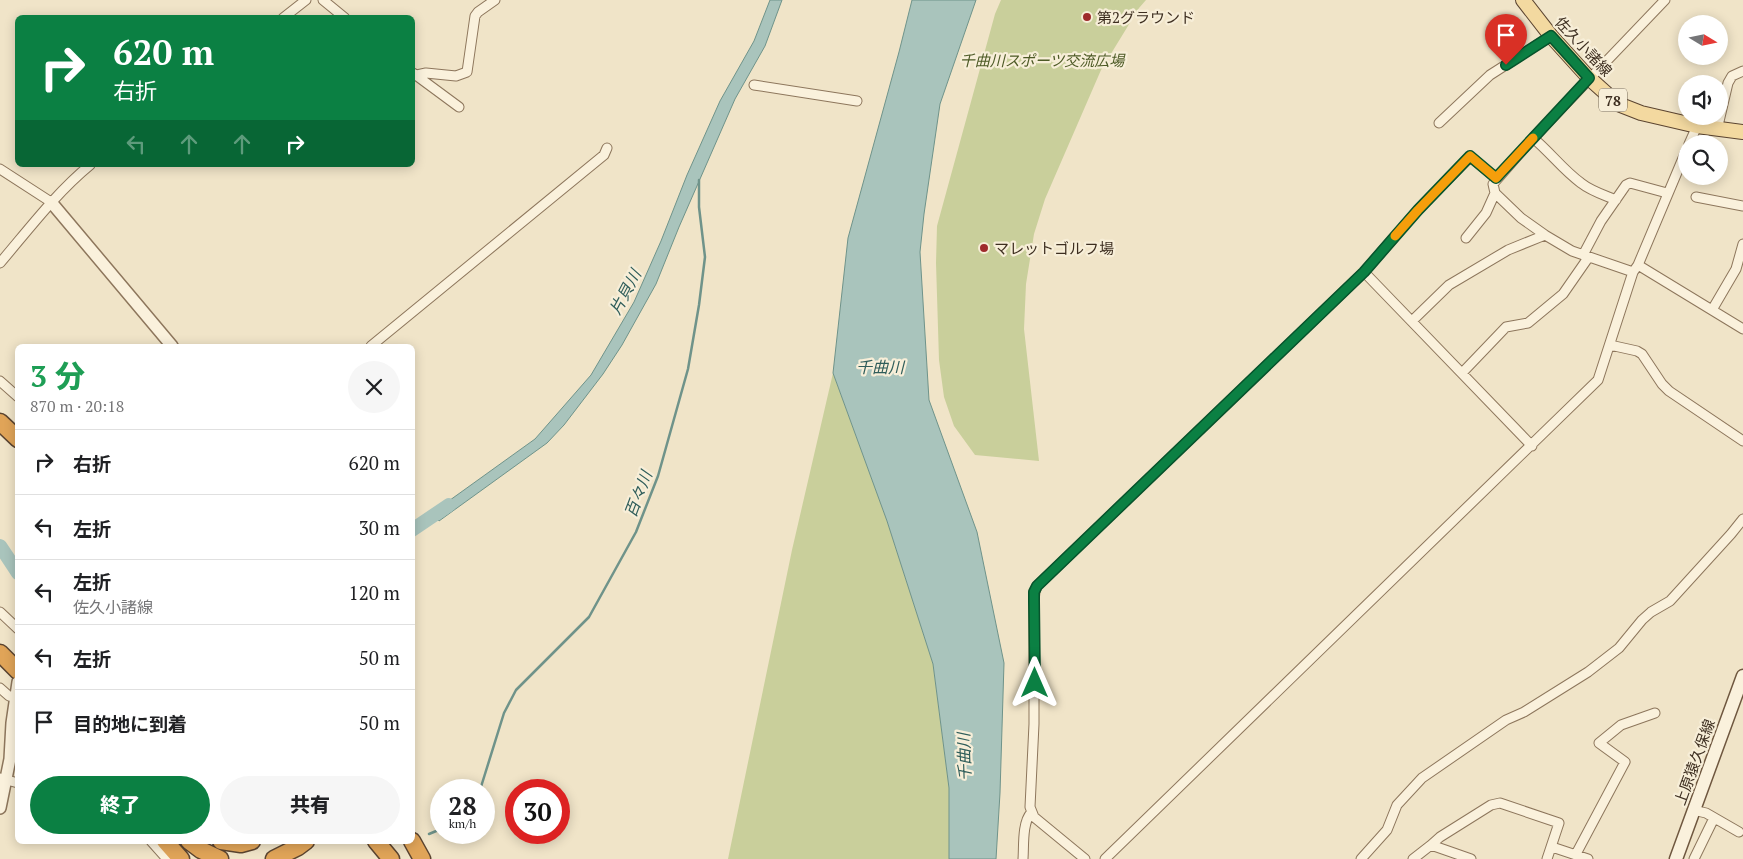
<!DOCTYPE html>
<html lang="ja">
<head>
<meta charset="utf-8">
<style>
  :root { --surface:#fff; --page:#f6f6f6; --text:#202124; --muted:#757577; --line:#e0e0e0; --accent:#0b8043 }
  body { margin:0; font-family:"PT Serif","Noto Sans JP",serif; background:var(--page); color:var(--text); height:100vh; display:flex; flex-direction:column; font-size:19px; white-space:nowrap }
  * { box-sizing:border-box; margin:0 }
  p { font-size:16px; color:var(--muted) }
  .icon { flex:none; width:28px; height:28px; fill:none; stroke:currentColor; stroke-width:2; stroke-linecap:round; stroke-linejoin:round }
  .map { position:relative; flex:1; overflow:hidden }
  .drawer { position:absolute; left:15px; top:344px; width:400px; height:500px; display:flex; flex-direction:column; background:var(--surface); border-radius:8px; box-shadow:0 2px 12px #0003 }
  .drawer>* { flex:none }
  .hud { position:absolute; left:15px; top:15px; width:400px; height:152px; border-radius:8px; box-shadow:0 2px 12px #0003; background:#0b8043; color:#fff; overflow:hidden }
  .needle { width:32px; rotate:100deg }
  .fabs { position:absolute; left:1678px; top:15px; display:grid; gap:10px }
  .fabs a { display:grid; place-items:center; width:50px; height:50px; border-radius:50%; background:var(--surface); box-shadow:0 2px 12px #0003; font-size:25px }
  .speed { position:absolute; left:430px; top:779px; display:flex; gap:10px; font-size:25px; font-weight:700; text-align:center }
  .speed>* { display:grid; place-content:center; width:65px; height:65px; border-radius:50%; background:var(--surface); box-shadow:0 2px 12px #0003; line-height:1 }
  .speed small { font-size:12px; font-weight:400 }
  .speed .limit { border:8px solid #d22; background:#fff; color:#111 }
  .pin { position:absolute; display:grid; place-items:center; width:42px; height:42px; color:#fff; margin:-51px -21px; border-radius:50% 50% 50% 0; rotate:-45deg; box-shadow:0 0 5px #0007 }
  .pin .icon { rotate:45deg }
  .me { position:absolute; width:55px; margin:-28px; rotate:0deg; stroke-linejoin:round; filter:drop-shadow(0 0 4px #0008) }
  .turn { display:flex; align-items:center; gap:18px; height:105px; padding:0 15px; font-size:22px }
  .turn .icon { width:65px; height:65px; stroke-width:2.5 }
  .turn b { display:block; font-size:35px; line-height:42px }
  .lanes { display:flex; align-items:center; height:48px; padding:0 15px; background:#0003; justify-content:center; gap:25px; direction:ltr }
  .lanes .off { opacity:.35 }
  .round { display:grid; place-items:center; flex:none; width:52px; height:52px; border-radius:26px; background:var(--page) }
  .headline { display:flex; align-items:center; justify-content:space-between; height:85px; padding:0 15px }
  h1 { font-size:30px; font-weight:800; line-height:38px; color:#1e9e55 }
  .cta { display:flex; gap:10px; margin-top:auto; padding:10px 15px }
  .cta a { flex:1; height:58px; border-radius:30px; background:var(--accent); color:#fff; font-size:20px; font-weight:800; line-height:58px; text-align:center }
  .cta a+a { background:var(--page); color:var(--text) }
  ul { padding:0; list-style:none }
  li { display:flex; align-items:center; gap:15px; height:65px; padding:0 15px; border-top:1px solid var(--line) }
  li div { flex:1 }
  li b { display:block; font-size:19px }
  li em { font-style:normal }
  .map>svg:first-child { display:block }
  .green { fill:#c9cf9b }
  .water { fill:#a9c4bc; stroke:#6f938a }
  .lines { fill:none; stroke-linecap:round; stroke-linejoin:round }
  .stream { stroke:#6f938a; stroke-width:2.5 }
  .river { stroke:#a9c4bc; stroke-width:14 }
  .minor-casing { stroke:#8d765c; stroke-width:11 }
  .tertiary-casing { stroke:#8d765c; stroke-width:14 }
  .secondary-casing { stroke:#6f573f; stroke-width:15 }
  .primary-casing { stroke:#5b4430; stroke-width:16 }
  .motorway-casing { stroke:#5b4430; stroke-width:19 }
  .minor { stroke:#faf1dc; stroke-width:9 }
  .tertiary { stroke:#faf1dc; stroke-width:11 }
  .secondary { stroke:#faf1dc; stroke-width:12 }
  .primary { stroke:#f3d9a0; stroke-width:14 }
  .motorway { stroke:#e0a458; stroke-width:16 }
  .route-casing { stroke:#07532c; stroke-width:12 }
  .route { stroke:#0b8043; stroke-width:9 }
  .slow { stroke:#f59e0b; stroke-width:9 }
  .poi-dot { fill:#9e2a2b; stroke:#f7eed8; stroke-width:2 }
  .labels { text-anchor:middle; dominant-baseline:central; stroke-width:4.5; stroke-linejoin:round; paint-order:stroke }
  .shield { fill:#f7eed8; stroke:#756857; stroke-width:1 }
  .shield-label { font-size:14px; font-weight:bold; fill:#3d2e20 }
  .poi-label { font-size:15px; fill:#3d2e20; stroke:#f7eed8; text-anchor:start }
  .street-label { font-size:15px; fill:#3d2e20; stroke:#f7eed8 }
  .park-label { font-size:15px; font-style:italic; fill:#4d5a26; stroke:#f7eed8 }
  .water-label { font-size:16px; font-style:italic; fill:#2f5d5a; stroke:#f7eed8 }
</style>
</head>
<body>
<div class="map">
<svg width="1743" height="859" viewBox="0 0 1743 859">
  <rect width="100%" height="100%" fill="#f0e4c8"/>
  <!-- green -->
  <path class="green" d="M1001,0h145l-7,8 -38,62 -56,129 -11,35 -8,50 -2,45 15,132 -64,-6 -21,-29 -10,-29 -5,-37 -3,-97 1,-37 58,-212z
    M833,373l54,148 46,143 16,124v71h-221l64,-309z"/>
  <!-- water -->
  <path class="water" d="M770,0h12l-17,46 -30,53 -56,128 -23,57 -34,61 -19,29 -39,51 -17,18 -108,78 -7,-8 103,-74 56,-64 43,-73 27,-61 26,-66 33,-74 34,-60z
    M912,0h64l-36,104 -16,110 -4,38 9,148 48,132 27,131 -4,130 -4,66h-47v-71l-16,-124 -46,-143 -54,-148 15,-135 51,-186z"/>
  <g class="lines">
    <!-- stream -->
    <path class="stream" d="M480,790l24,-77 12,-23 73,-73 47,-85 22,-56 30,-107 11,-64 6,-48 -6,-50v-27
      M429,834l12,-5"/>
    <!-- river -->
    <path class="river" d="M412,530l37,-25
      M0,546l18,27"/>
    <defs>
      <path id="minor" d="M323,0l22,18
        M283,18l23,-18
        M413,73l46,34
        M412,76l14,-3 30,3 11,-4 8,-56 3,-4 17,-12
        M754,85l103,16
        M1439,123l51,-48 61,-39
        M1717,130l11,-47 4,-7 11,-5
        M1533,138c17,14 30,32 48,45 10,8 23,12 35,17
        M1689,144l8,-18
        M0,169l51,33
        M1696,197l47,9
        M1466,238l20,-25 9,-20
        M1583,255l18,-34 25,-36 4,-2 37,10
        M0,263c29,-34 56,-70 90,-98
        M1638,265l105,64
        M1364,272l168,174
        M1633,272l-61,-21 -27,-16 -24,-17 -26,-25 -2,-9 40,-46 132,-138
        M1712,310l24,-41 7,-25
        M1412,321l37,-36 59,-35 37,-15
        M1610,345l27,6 5,3 20,30 7,7 74,50
        M371,346l233,-191 3,-7
        M1462,373l44,-46 22,-4 35,-29 25,-36
        M0,381l18,16
        M0,612l18,17
        M0,688l9,8 6,1
        M0,778l18,5
        M1693,810l13,3 33,19
        M151,841l16,18
        M1431,845l9,-8 51,-32 9,-2 59,20 -12,36
        M1552,847l36,12
        M1576,854l49,-92 -26,-19 22,-18 34,-12
        M1023,859c1,-13 -1,-36 8,-46
        M1085,859l-51,-42 -4,-10 4,-83v-123l1,-9 2,-6 327,-314 54,-62 52,-53 26,21
        M1105,859l493,-479 35,-108 5,-7 48,-114
        M1361,859l26,-29 10,-25 25,-27 84,-58 18,-8 64,-40 31,-24 23,-28 9,-8 19,-11 61,-67 12,-15
        M1413,859l18,-14 40,14
        M1694,859l20,-41"/>
      <path id="tertiary" d="M51,202l121,144
        M0,808l10,-49 2,-36 6,-41"/>
      <path id="secondary" d="M1676,859l67,-183"/>
      <path id="primary" d="M1523,0l28,36 38,42 29,26 23,9 56,13 46,6"/>
      <path id="motorway" d="M0,422l18,17
        M0,653l18,18
        M165,841l16,18
        M189,841l12,9 19,9
        M221,841l20,3 11,-3
        M376,841l15,18
        M412,841l10,18
        M274,859l24,-12 8,-6"/>
    </defs>
    <!-- minor casing -->
    <use href="#minor" class="minor-casing"/>
    <!-- tertiary casing -->
    <use href="#tertiary" class="tertiary-casing"/>
    <!-- secondary casing -->
    <use href="#secondary" class="secondary-casing"/>
    <!-- primary casing -->
    <use href="#primary" class="primary-casing"/>
    <!-- motorway casing -->
    <use href="#motorway" class="motorway-casing"/>
    <!-- minor -->
    <use href="#minor" class="minor"/>
    <!-- tertiary -->
    <use href="#tertiary" class="tertiary"/>
    <!-- secondary -->
    <use href="#secondary" class="secondary"/>
    <!-- primary -->
    <use href="#primary" class="primary"/>
    <!-- motorway -->
    <use href="#motorway" class="motorway"/>
  </g>
  <g class="lines">
    <defs>
      <path id="route" d="M1035,683l-1,-82v-9l3,-6 327,-314 54,-62 52,-54 26,22 93,-100 -38,-42 -45,29"/>
    </defs>
    <!-- route casing -->
    <use href="#route" class="route-casing"/>
    <!-- route -->
    <use href="#route" class="route"/>
    <!-- slow -->
    <path class="slow" d="M1395,236l23,-26 52,-54 26,22 37,-40"/>
  </g>
  <!-- markers -->
  <g class="poi-dot">
    <circle cx="1087" cy="17" r="5"/>
    <circle cx="984" cy="248" r="5"/>
  </g>
  <g class="labels">
    <!-- shield labels -->
    <rect class="shield" x="1599" y="88.5" width="28" height="23" rx="4"/>
    <g class="shield-label">
      <text x="1613" y="100">78</text>
    </g>
    <!-- poi labels -->
    <g class="poi-label">
      <text x="1097" y="17">第2グラウンド</text>
      <text x="994" y="248">マレットゴルフ場</text>
    </g>
    <!-- street labels -->
    <g class="street-label">
      <text transform="translate(1584 46) rotate(47)">佐久小諸線</text>
      <text transform="translate(1694 762) rotate(-70)">上原猿久保線</text>
    </g>
    <!-- park labels -->
    <g class="park-label">
      <text x="1042" y="60">千曲川スポーツ交流広場</text>
    </g>
    <!-- water labels -->
    <g class="water-label">
      <text transform="translate(625 292) rotate(-62)">片貝川</text>
      <text x="880" y="367">千曲川</text>
      <text transform="translate(638 494) rotate(-69)">百々川</text>
      <text transform="translate(964 757) rotate(-92)">千曲川</text>
    </g>
  </g>
</svg>
<div class="fabs">
<a><svg class="needle" viewBox="-14 -14 28 28"><path d="M0-13l5 13h-10z" fill="#e53935"/><path d="M0 13l5-13h-10z" fill="#757577"/></svg></a>
<a><svg class="icon" aria-label="sound" viewBox="0 0 24 24"><path d="M4 9h4l5-4v14l-5-4H4zM17 9q2 3 0 6"/></svg></a>
<a><svg class="icon" aria-label="search" viewBox="0 0 24 24"><circle cx="10" cy="10" r="6"/><path d="M15 15l6 6"/></svg></a>
</div>
<div class="speed"><div>28<small>km/h</small></div><div class="limit">30</div></div>
<div class="pin" style="left:1506px;top:65px;background:#d93025"><svg class="icon" aria-label="arrive" viewBox="0 0 24 24"><path d="M6 21V4h12l-3 4 3 4H6"/></svg></div>
<svg class="me" style="left:1035px;top:683px" viewBox="-20 -20 40 40"><path d="M0-17L14 15 0 8-14 15z" fill="#0b8043" stroke="#fff" stroke-width="4"/></svg>
<div class="hud">
<div class="turn"><svg class="icon" aria-label="right" viewBox="0 0 24 24"><path d="M7 20v-9h11M14 6l5 5-5 5"/></svg><div><b>620 m</b>右折</div></div>
<div class="lanes"><svg class="icon off" aria-label="left" viewBox="0 0 24 24"><path d="M17 20v-9H6M10 6l-5 5 5 5"/></svg><svg class="icon off" aria-label="ahead" viewBox="0 0 24 24"><path d="M12 20V5M6 11l6-6 6 6"/></svg><svg class="icon off" aria-label="ahead" viewBox="0 0 24 24"><path d="M12 20V5M6 11l6-6 6 6"/></svg><svg class="icon" aria-label="right" viewBox="0 0 24 24"><path d="M7 20v-9h11M14 6l5 5-5 5"/></svg></div>
</div>
<section class="drawer">
<div class="headline"><div><h1>3 分</h1><p>870 m · 20:18</p></div><a class="round"><svg class="icon" aria-label="close" viewBox="0 0 24 24"><path d="M6 6l12 12M18 6L6 18"/></svg></a></div>
<ul>
<li><svg class="icon" aria-label="right" viewBox="0 0 24 24"><path d="M7 20v-9h11M14 6l5 5-5 5"/></svg><div><b>右折</b></div><em>620 m</em></li>
<li><svg class="icon" aria-label="left" viewBox="0 0 24 24"><path d="M17 20v-9H6M10 6l-5 5 5 5"/></svg><div><b>左折</b></div><em>30 m</em></li>
<li><svg class="icon" aria-label="left" viewBox="0 0 24 24"><path d="M17 20v-9H6M10 6l-5 5 5 5"/></svg><div><b>左折</b><p>佐久小諸線</p></div><em>120 m</em></li>
<li><svg class="icon" aria-label="left" viewBox="0 0 24 24"><path d="M17 20v-9H6M10 6l-5 5 5 5"/></svg><div><b>左折</b></div><em>50 m</em></li>
<li><svg class="icon" aria-label="arrive" viewBox="0 0 24 24"><path d="M6 21V4h12l-3 4 3 4H6"/></svg><div><b>目的地に到着</b></div><em>50 m</em></li>
</ul>
<div class="cta"><a>終了</a><a>共有</a></div>
</section>
</div>
</body>
</html>
